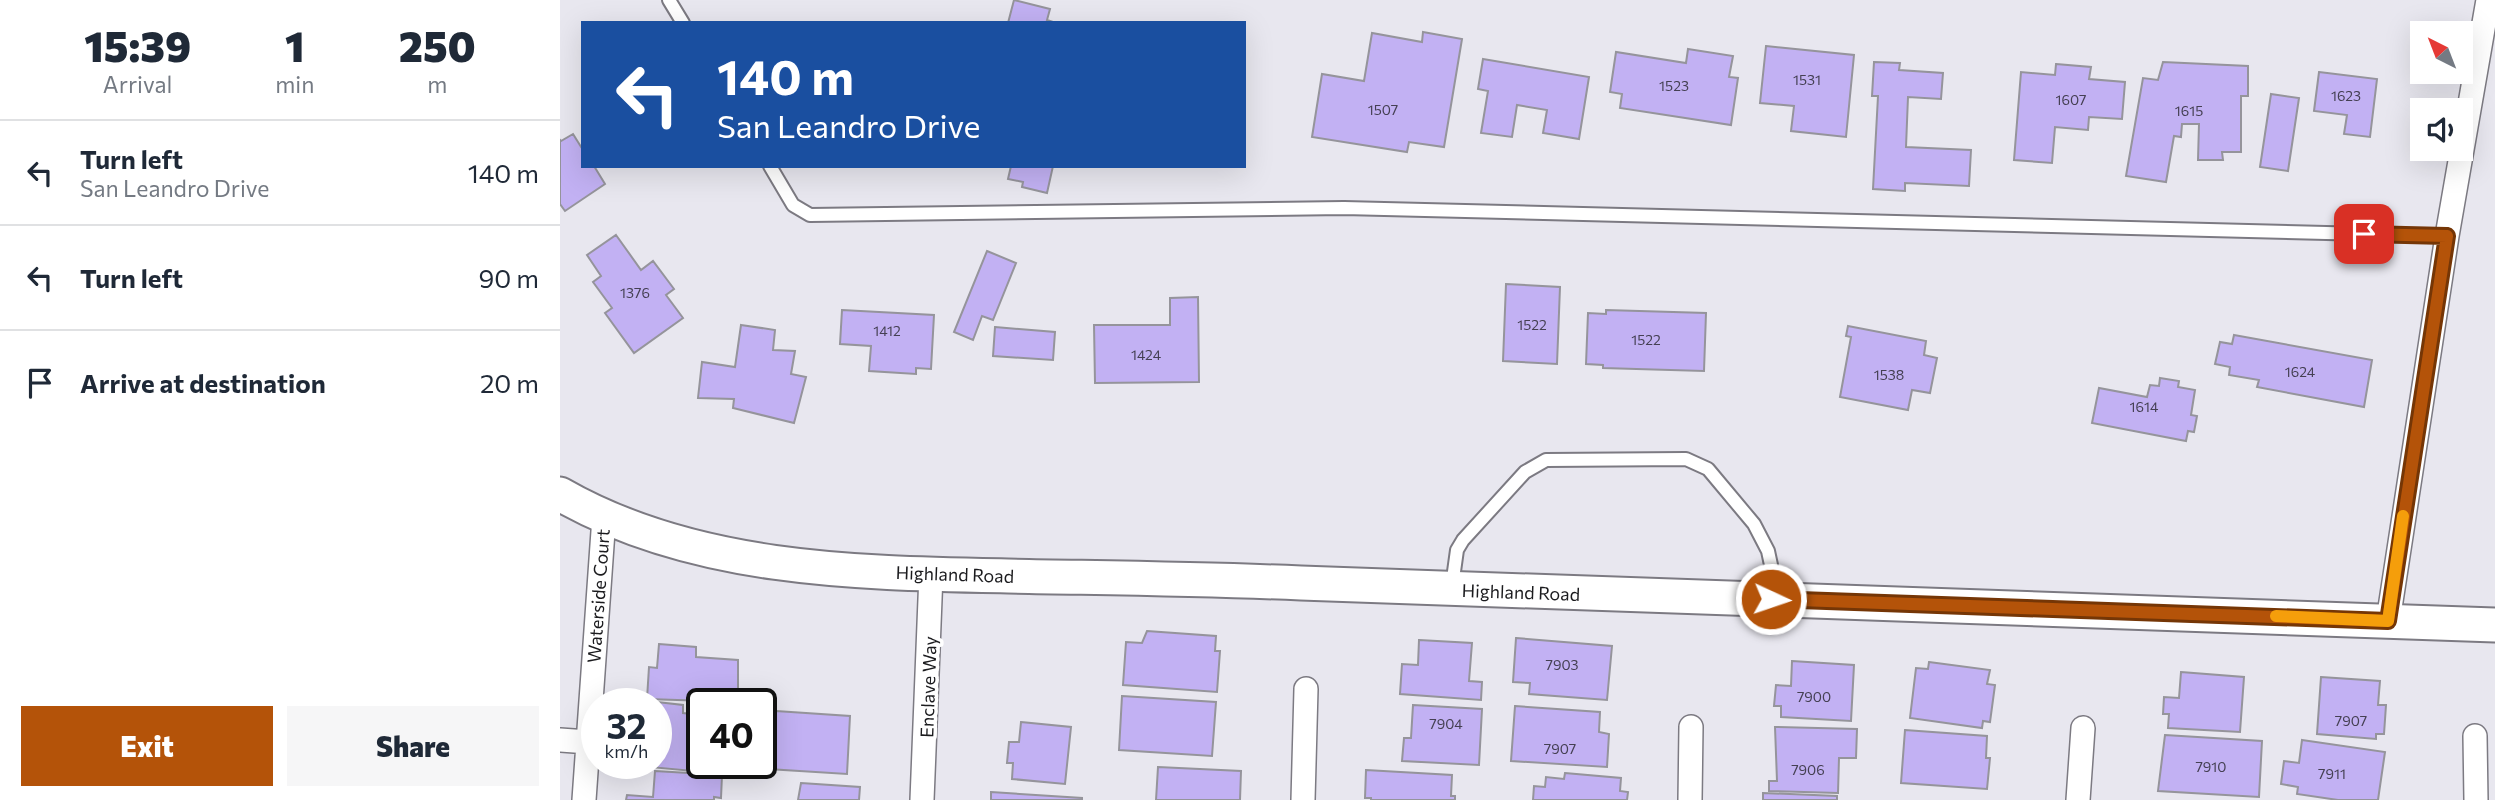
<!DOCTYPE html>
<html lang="en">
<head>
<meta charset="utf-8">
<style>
  :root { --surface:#fff; --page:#f6f6f7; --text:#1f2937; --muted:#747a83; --line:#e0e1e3; --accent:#b45309 }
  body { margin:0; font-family:Commissioner,sans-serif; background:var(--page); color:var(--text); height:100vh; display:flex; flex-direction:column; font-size:26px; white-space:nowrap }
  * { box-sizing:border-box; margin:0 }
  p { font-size:23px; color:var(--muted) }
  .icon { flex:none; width:38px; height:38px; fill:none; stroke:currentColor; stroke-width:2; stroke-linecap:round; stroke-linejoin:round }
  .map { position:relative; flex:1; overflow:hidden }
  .side { display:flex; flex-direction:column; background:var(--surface); width:560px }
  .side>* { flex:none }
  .hud { position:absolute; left:21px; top:21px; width:665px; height:147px; border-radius:0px; box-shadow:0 7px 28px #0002; background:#1a4fa0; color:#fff; overflow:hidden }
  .needle { width:46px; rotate:318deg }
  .controls { position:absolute; left:1850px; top:21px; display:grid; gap:14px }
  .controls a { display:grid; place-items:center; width:63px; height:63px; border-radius:0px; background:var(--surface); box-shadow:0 7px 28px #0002; font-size:35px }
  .speed { position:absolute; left:21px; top:688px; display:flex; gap:14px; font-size:35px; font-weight:700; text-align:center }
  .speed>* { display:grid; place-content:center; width:91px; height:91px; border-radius:50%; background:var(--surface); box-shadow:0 7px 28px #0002; line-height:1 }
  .speed small { font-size:18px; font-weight:400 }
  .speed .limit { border:4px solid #111; border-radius:10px; background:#fff; color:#111 }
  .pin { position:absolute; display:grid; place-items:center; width:60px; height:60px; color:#fff; margin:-30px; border-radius:14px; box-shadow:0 4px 10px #0006 }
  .me { position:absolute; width:77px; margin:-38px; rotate:93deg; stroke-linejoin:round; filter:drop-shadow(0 0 5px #0008) }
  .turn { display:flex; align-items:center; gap:24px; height:147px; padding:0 21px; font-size:32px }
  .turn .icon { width:91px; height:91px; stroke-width:2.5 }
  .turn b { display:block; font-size:49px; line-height:60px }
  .eta { display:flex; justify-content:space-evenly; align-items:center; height:119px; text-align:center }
  .eta b { font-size:42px; font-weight:800; line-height:49px }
  .primary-button { display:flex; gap:14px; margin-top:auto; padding:14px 21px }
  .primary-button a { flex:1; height:80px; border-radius:0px; background:var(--accent); color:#fff; font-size:28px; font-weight:800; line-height:80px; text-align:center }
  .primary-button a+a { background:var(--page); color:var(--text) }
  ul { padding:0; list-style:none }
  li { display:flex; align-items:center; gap:21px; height:105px; padding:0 21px; border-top:2px solid var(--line) }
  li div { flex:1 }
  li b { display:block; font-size:26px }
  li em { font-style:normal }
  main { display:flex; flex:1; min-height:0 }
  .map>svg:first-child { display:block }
  .building { fill:#c2b1f3; stroke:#95949b; stroke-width:2 }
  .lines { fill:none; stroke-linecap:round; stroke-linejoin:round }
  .lane-casing { stroke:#7c7a82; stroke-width:16 }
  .street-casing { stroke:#7c7a82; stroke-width:26 }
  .secondary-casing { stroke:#7c7a82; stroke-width:37 }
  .lane { stroke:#fff; stroke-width:12 }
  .street { stroke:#fff; stroke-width:23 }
  .secondary { stroke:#fff; stroke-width:33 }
  .route-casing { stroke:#753606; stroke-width:18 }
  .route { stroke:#b45309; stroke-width:12 }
  .slow { stroke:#f59e0b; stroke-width:12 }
  .labels { text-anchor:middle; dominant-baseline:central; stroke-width:7; stroke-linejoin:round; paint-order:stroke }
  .number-label { font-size:14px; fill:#454053 }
  .street-label { font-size:18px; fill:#1b1b1e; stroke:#fff }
</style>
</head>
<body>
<main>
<section class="side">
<div class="eta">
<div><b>15:39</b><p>Arrival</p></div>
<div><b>1</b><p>min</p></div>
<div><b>250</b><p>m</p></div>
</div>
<ul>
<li><svg class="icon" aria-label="left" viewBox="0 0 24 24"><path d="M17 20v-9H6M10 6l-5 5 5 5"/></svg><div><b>Turn left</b><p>San Leandro Drive</p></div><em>140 m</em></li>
<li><svg class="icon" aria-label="left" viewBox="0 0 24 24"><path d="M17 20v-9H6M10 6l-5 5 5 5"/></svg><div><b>Turn left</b></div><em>90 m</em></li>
<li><svg class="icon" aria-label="arrive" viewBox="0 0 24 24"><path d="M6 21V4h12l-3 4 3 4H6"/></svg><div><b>Arrive at destination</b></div><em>20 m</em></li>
</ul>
<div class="primary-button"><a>Exit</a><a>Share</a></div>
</section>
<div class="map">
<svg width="1935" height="800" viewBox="0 0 1935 800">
  <rect width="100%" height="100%" fill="#e8e7ef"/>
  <!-- building -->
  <path class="building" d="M454,0l36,9 -3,11 9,3h-48z
    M863,32l39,7 -18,108 -35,-5 -2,10 -95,-15 10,-63 42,7 8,-48 50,9z
    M1206,46l88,9 -8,82 -55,-6 3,-25 -34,-3z
    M1128,49l45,7 -4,21 9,1 -7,47 -111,-17 2,-14 -12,-2 6,-40 70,11z
    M923,59l106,18 -10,62 -36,-6 4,-23 -30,-5 -5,32 -31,-4 7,-42 -10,-2z
    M1314,62l26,1 -1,7 44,3 -2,26 -33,-2 -2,50 65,3 -2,36 -64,-3v8l-32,-2 5,-93h-6z
    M1603,62l85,4v30h-7v56h-19l1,8h-25l1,-36h-17l-1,13 -7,-1 -8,46 -40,-6 17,-98 15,2z
    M1496,64l35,3 -2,12 36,3 -3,37 -33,-2 -1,13 -33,-3 -3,36 -38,-3 7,-88 34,3z
    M1759,72l58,7 -7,58 -26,-3 3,-19 -33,-4z
    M1711,94l28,4 -11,73 -28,-4z
    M13,134l10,16v16h11l11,18 -40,27 -5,-7v-64l1,1z
    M451,166h42l-6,27 -25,-6 1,-5 -15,-3z
    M56,235l25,35 12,-9 21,28 -8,6 17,23 -49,35 -29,-40 7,-5 -19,-26 8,-6 -14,-21z
    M427,251l29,12 -23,57 -11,-4 -9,24 -19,-8z
    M946,284l54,3 -3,77 -54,-3z
    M638,297l1,85 -104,1 -1,-58h76v-27z
    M282,310l92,5 -3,54 -15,-1v6l-47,-3 2,-25 -31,-2z
    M1046,310l100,3 -2,58 -101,-3v-3l-17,-1 2,-51 18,1z
    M181,325l34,5 -2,20 22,1 -4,23 15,3 -12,46 -61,-15 1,-9 -36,-1 4,-36 33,5z
    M1288,326l78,15 -2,14 13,3 -7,35 -18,-3 -4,20 -68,-13 11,-60 -5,-1z
    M435,327l60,5 -2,28 -60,-4z
    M1674,335l138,25 -8,47 -107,-20 2,-7 -30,-5 1,-8 -15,-3 5,-22 12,2z
    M1600,378l19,3 -1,6 17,3 -4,25 6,1 -3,16 -6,-1 -2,10 -94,-18 7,-35 48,9 3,-12 9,1z
    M587,631l69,5 -1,15h5l-3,41 -94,-7 3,-43 16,1z
    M956,638l96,8 -5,54 -78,-6 1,-11 -17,-1z
    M859,640l53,3 -3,38 13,1 -1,18 -81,-6 2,-30 16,1z
    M99,644l37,3v10l42,3v42l-91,-3 2,-32 8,1z
    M1232,661l62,4 -3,56 -70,-4v-11h-7l2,-21 15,1z
    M1369,662l61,8 -3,14 8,1 -5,37 -7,-1 -1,7 -72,-10 6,-50 12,1z
    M1621,672l63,5 -4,55 -72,-4 1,-14h-6l1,-17 15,1z
    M1761,677l59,4 -2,24h8l-2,29h-8v5l-59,-5z
    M562,696l94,6 -4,54 -93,-6z
    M97,702l26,3v8l19,2v48h35l-1,12 -108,-10 1,-2h27z
    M853,705l69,4 -3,56 -77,-4 2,-23h7z
    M955,706l85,6 -1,20 10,2 -2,33 -96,-6z
    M216,711l74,5 -3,58 -79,-5 -2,-32 8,-3z
    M461,722l50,5 -6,57 -53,-5 1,-16h-6l2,-21h10z
    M1215,727l82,2 -1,29h-17l-1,35 -69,-2v-10h8z
    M1345,730l82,6 -1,22h4l-3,31 -86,-6z
    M1605,735l97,6 -3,56 -101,-6z
    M1742,740l83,12 -7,48h-40l-41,-6 1,-7 -17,-3 3,-23 15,2z
    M598,767l83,4 -1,29h-84z
    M806,770l86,5 -1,21h4v4h-84v-2h-6z
    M95,771l67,4 -1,23 -7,-1v3h-88l1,-5 26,2z
    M1005,773l56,5 -1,13 8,1 -1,8h-94l1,-14 11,1 1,-10 18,2z
    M241,783l59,4 -1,13h-61z
    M431,792l91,6v2h-91z
    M1203,793l74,3v4h-74z"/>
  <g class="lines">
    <defs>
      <path id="lane" d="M109,0l14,23
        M210,166l23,39 17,10 534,-7 1103,28
        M892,586l5,-36 6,-10 62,-68 21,-12 140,-1 22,10 46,55 14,27 3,14v33"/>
      <path id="street" d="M1828,621l59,-385 41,-236
        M1915,736l1,64
        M0,740l28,2
        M24,800l20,-283
        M362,800l9,-226
        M743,800l3,-111
        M1130,800l1,-73
        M1518,800l5,-72"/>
      <path id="secondary" d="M0,494c134,77 298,79 448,82 98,2 196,3 293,7 398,15 796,27 1194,42"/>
    </defs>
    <!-- lane casing -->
    <use href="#lane" class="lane-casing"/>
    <!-- street casing -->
    <use href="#street" class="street-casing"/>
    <!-- secondary casing -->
    <use href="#secondary" class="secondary-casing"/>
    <!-- lane -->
    <use href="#lane" class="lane"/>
    <!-- street -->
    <use href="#street" class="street"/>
    <!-- secondary -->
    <use href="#secondary" class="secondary"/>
  </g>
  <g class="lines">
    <defs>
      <path id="route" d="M1211,599l617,22 59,-385 -83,-2"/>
    </defs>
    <!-- route casing -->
    <use href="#route" class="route-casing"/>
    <!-- route -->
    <use href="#route" class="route"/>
    <!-- slow -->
    <path class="slow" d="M1716,616l112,5 15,-105"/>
  </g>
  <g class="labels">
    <!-- number labels -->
    <g class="number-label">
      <text x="1247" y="79">1531</text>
      <text x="1114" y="85">1523</text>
      <text x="1786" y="95">1623</text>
      <text x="1511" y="99">1607</text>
      <text x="823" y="109">1507</text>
      <text x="1629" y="110">1615</text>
      <text x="75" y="292">1376</text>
      <text x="972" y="324">1522</text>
      <text x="327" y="330">1412</text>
      <text x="1086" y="339">1522</text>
      <text x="586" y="354">1424</text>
      <text x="1740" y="371">1624</text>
      <text x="1329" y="374">1538</text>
      <text x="1584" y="406">1614</text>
      <text x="1002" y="664">7903</text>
      <text x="1254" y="696">7900</text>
      <text x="1791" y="720">7907</text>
      <text x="886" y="723">7904</text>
      <text x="1000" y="748">7907</text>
      <text x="1651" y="766">7910</text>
      <text x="1248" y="769">7906</text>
      <text x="1772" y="773">7911</text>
    </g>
    <!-- street labels -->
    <g class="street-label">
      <text transform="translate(395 574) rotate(2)">Highland Road</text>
      <text transform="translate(961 592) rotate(2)">Highland Road</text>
      <text transform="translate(38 596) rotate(-86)">Waterside Court</text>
      <text transform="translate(368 687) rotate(-88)">Enclave Way</text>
    </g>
  </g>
</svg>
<div class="controls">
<a><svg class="needle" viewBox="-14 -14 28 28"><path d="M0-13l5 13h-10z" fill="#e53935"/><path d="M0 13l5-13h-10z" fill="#747a83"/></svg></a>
<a><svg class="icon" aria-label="sound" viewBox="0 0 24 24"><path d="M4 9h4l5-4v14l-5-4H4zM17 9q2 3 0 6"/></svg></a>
</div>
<div class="speed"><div>32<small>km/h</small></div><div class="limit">40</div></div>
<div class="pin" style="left:1804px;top:234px;background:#d93025"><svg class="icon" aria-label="arrive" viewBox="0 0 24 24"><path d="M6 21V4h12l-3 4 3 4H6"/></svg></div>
<svg class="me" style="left:1211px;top:599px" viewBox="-20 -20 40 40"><circle r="17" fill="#b45309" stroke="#fff" stroke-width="3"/><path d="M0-11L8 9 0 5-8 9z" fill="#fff"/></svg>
<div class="hud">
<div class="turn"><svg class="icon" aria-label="left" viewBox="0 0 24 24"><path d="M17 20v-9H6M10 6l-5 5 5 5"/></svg><div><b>140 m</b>San Leandro Drive</div></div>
</div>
</div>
</main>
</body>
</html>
